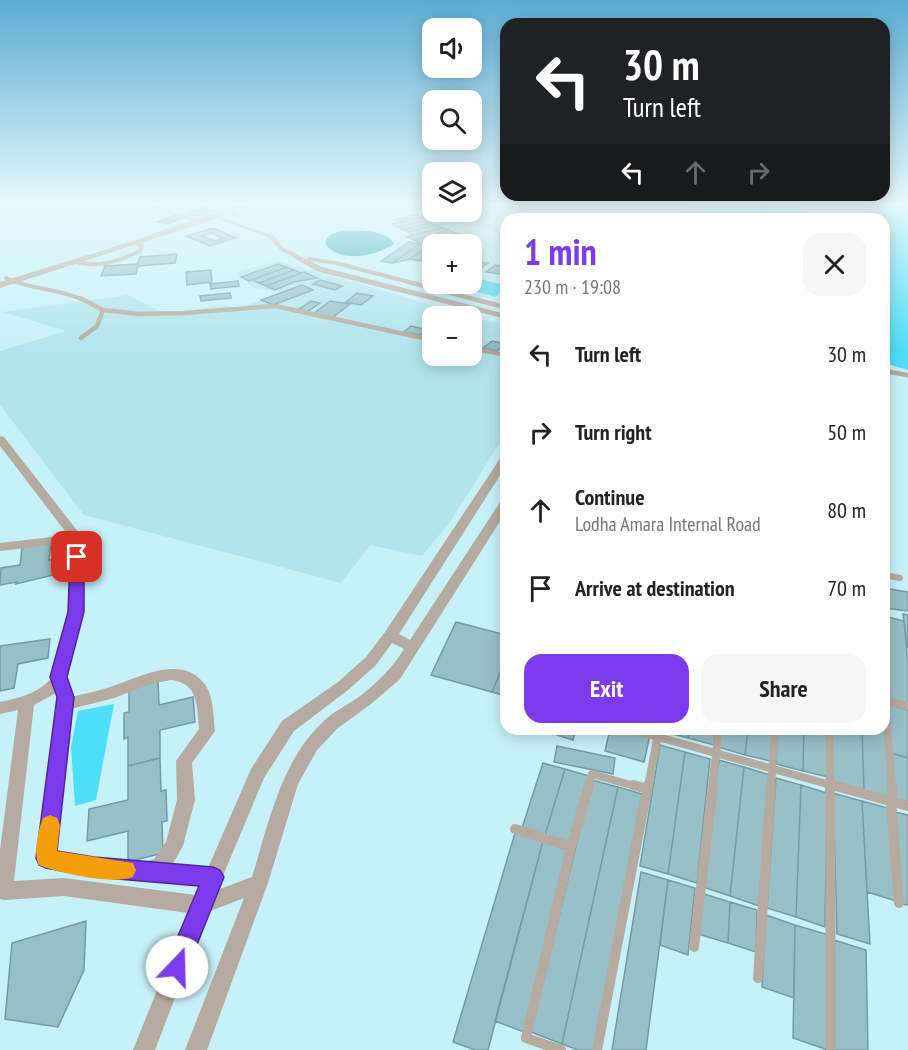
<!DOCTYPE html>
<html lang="en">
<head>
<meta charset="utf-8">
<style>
  :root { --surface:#fff; --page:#f6f6f6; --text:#222; --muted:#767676; --accent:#7c3aed }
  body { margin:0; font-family:"PT Sans Narrow",sans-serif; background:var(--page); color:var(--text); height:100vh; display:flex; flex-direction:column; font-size:22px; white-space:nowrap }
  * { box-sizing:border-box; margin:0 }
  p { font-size:20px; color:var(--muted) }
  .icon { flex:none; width:33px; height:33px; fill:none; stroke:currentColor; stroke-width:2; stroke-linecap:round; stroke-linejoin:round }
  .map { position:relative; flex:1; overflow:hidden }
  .drawer { position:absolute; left:500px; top:213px; width:390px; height:522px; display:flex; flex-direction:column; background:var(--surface); border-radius:18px; box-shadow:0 3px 15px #0003 }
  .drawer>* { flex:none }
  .top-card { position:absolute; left:500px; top:18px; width:390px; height:183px; border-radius:18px; box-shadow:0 3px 15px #0003; background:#202124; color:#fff; overflow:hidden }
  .tools { position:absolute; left:422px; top:18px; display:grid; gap:12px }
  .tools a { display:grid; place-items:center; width:60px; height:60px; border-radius:12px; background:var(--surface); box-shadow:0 3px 15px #0003; font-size:30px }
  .pin { position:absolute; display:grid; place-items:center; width:51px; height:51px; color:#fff; margin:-26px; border-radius:12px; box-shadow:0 3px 9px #0006 }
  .me { position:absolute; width:66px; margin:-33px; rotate:21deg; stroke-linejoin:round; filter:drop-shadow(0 0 4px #0008) }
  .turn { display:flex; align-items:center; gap:21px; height:126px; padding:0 24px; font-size:27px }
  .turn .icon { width:78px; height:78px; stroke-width:2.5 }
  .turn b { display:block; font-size:42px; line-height:51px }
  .lanes { display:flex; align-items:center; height:57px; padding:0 24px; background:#0003; justify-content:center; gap:30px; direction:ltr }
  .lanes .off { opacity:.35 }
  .round { display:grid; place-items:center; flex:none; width:63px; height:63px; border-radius:18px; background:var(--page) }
  .head { display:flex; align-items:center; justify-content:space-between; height:102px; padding:0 24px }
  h1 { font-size:36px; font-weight:600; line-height:45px; color:var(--accent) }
  .button { display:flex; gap:12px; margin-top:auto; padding:12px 24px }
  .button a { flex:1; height:69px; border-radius:18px; background:var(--accent); color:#fff; font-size:24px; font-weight:600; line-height:69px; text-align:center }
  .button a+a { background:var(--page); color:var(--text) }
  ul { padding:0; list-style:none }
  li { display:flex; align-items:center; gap:18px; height:78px; padding:0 24px }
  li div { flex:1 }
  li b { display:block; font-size:22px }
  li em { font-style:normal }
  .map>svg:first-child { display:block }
  .built { fill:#b2e4ed }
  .green { fill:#4edff8 }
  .water { fill:#2a9fb1 }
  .building { fill:#98c0c8; stroke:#749ba2; stroke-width:1.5; fill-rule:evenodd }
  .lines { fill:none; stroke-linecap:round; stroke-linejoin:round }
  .service-far4 { stroke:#b6aba0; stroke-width:4 }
  .service-far3 { stroke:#b6aba0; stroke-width:4.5 }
  .service-far2 { stroke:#b6aba0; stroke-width:6 }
  .service-far1 { stroke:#b6aba0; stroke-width:8 }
  .service { stroke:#b6aba0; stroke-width:10 }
  .minor { fill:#b6aba0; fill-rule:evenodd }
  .tertiary { fill:#b6aba0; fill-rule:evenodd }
  .route { fill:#7c3aed; stroke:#51269a; stroke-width:1.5 }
  .slow { fill:#f59e0b }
</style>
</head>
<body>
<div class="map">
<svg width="908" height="1050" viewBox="0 0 908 1050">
  <rect width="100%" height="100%" fill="#c7f1f9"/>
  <!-- built -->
  <path class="built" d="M278,261l193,55h-39v40h39v-39l34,8v113l-8,9 -47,75 -28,34 -52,-11 -29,38 -257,-68 -84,-110v-54l66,-20 -63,-19 125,-17 39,20 58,-10 12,4 45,-16 -29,-5 -17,-16z"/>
  <!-- green -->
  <path class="green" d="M696,204h98l16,9 51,3 7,-11 -3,-1h43v166l-24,-7v-144h-206z
    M471,277l34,8v2l-10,10 -45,-13h21z
    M114,704l-18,96 -21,6 -4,-59 7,-36z"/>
  <!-- water -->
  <path class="water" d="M340,231c16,-1 47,-2 54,13 -19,12 -53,20 -69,0 1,-9 7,-10 15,-13z"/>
  <!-- building -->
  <path class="building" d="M204,208l10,3 -18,5 -9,-2z
    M418,214l5,3 -23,5 -5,-2z
    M176,215l9,2 -18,7 -9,-2z
    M423,217l6,2 -31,8 -6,-3z
    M426,220l5,3 -28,7 -6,-3z
    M431,223l6,2 -29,7 -5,-2z
    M437,225l5,3 -29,7 -5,-3z
    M213,228l23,10 -26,8 -24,-10zM211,233l13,6 -9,2 -13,-5z
    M442,228l7,2 -35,10 -7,-3z
    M449,230l6,3 -35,10 -6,-3z
    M457,233l7,3 -35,10 -9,-3z
    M464,236l8,4 -16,4h-23z
    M409,242l11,2 -28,19 -11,-2z
    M420,244l9,2 -19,13 -18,4z
    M429,246h3v6l-12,9 -10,-2z
    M177,254l-2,9 -37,3 -2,8 -35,2 4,-10 32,-2 3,-7z
    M478,262l10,1 -17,12v-8z
    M278,264l9,3 -38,14 -8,-4z
    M495,265l11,2v2l-6,5 -14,-2z
    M287,267l7,3 -35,13 -7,-3z
    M211,270l1,12 -25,3 -1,-13z
    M294,270l7,3 -35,13 -7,-3z
    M304,272l13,6 -23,4 -19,8 -9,-4z
    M320,280l22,6 -7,4 -22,-6z
    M238,281l1,5 -28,3 -1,-5z
    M302,285l11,5 -40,15 -12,-5z
    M230,293l1,5 -30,3 -1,-5z
    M357,293l16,3 -12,9 -15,-3z
    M311,301l9,2 -13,9 -9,-2z
    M330,301l20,3 -18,14 -20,-3z
    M411,326l16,4 -7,5 -16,-3z
    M492,341l13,3 -8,7 -14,-3z
    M51,542l-2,18 19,-4 -2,16 -50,12 1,-2 -17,3 1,-17 19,-3 2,-18z
    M884,588l24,4v19l-24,-3z
    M903,614l5,1v32l-1,-1z
    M884,616l20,5 4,42v40l-24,-6z
    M456,622l50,13v24l-14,33 -61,-17z
    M50,639l-2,19 -30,6 -4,24 -14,3v-45z
    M506,659v37l-14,-4z
    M158,681l1,24 34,-8 2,25 -35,8v28l-32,8v-29l-4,2v-26l5,-1v-24z
    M884,703l7,96 -27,-8 -2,-62h22z
    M887,704l21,6v48l-17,-5z
    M559,729h17l-3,11 -16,-5z
    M610,729h17l23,6 -6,27 -39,-11z
    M666,729h23l-1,9 -23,-6z
    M689,729h26l-1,16 -26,-7z
    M720,729h28l-3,26 -27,-8z
    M748,729h25l-2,32 -26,-6z
    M778,729h26l-1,42 -27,-7z
    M804,729h25l-1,48 -25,-6z
    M833,729h29l2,62 -31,-9z
    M660,745l25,7 -17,122 -28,-8z
    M557,746l58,12 -2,16 -59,-12z
    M685,752l25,7 -13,124 -29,-9z
    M891,753l17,5v46l-14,-4z
    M160,758l1,33 5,-1 1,31 -5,1 1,31 -35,9v-31l-41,10 2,-32 39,-9v-34z
    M719,760l25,7 -14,129 -30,-10z
    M543,763l22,6 -20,66 -23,-7z
    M744,767l26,8 -11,131 -29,-10z
    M565,769l24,7 -18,68 -26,-9z
    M776,778l25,7 -5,132 -29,-9z
    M592,780l26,7 -56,257 -31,-12z
    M801,785l26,8 -2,134 -29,-10z
    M618,787l24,7 -48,256h-16l-16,-6z
    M833,793l29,8 8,143 -33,-10z
    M862,801l26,7 8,93 -29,-9z
    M895,812l13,3v90l-6,-1z
    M515,833l28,8 -55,209h-13l-22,-8z
    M543,841l25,8 -44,183 -29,-11z
    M641,872l27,8 -22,170h-34z
    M668,880l27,8 -7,67 -28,-10z
    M701,893l29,9 -2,41 -30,-9z
    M730,902l27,8 -1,42 -28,-9z
    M766,915l29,10 -1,73 -32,-11z
    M86,921l-2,49 -26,57 -53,-8 7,-76z
    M795,925l34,10 -1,115 -35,-12z
    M834,940l32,10 2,100h-34z"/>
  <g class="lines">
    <!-- service-far4 -->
    <path class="service-far4" d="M76,262c23,6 43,-1 64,-11l2,-5 -6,-3
      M6,278c25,12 52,10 77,22"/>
    <!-- service-far3 -->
    <path class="service-far3" d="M80,298l23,12 -6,16 -16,12
      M103,310l37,4 44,-1 91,-7 157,34
      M471,348l35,7
      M884,371l23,4"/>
    <!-- service-far2 -->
    <path class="service-far2" d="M884,575l16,3"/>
    <!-- service-far1 -->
    <path class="service-far1" d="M884,700l24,6
      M885,700l7,87
      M629,729l209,58
      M830,729v58
      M588,787l4,-13 46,13
      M648,787l11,-58
      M712,787l7,-58
      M771,787l4,-58"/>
    <!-- service -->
    <path class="service" d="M633,785l14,4
      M830,785l1,265
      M832,785l76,21
      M892,785l1,17
      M891,802l8,101
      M515,829l56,18
      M694,947l19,-162
      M758,978l13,-193
      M561,1050l-35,-12 45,-191 18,-62
      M597,1050l51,-265"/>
    <!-- minor -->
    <path class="minor" d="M218,204h9v4l14,8 -5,1 -14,-7v-4z
      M154,206l42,12 1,1 -3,2 -42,-12z
      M213,215l61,21 9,11 23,12 3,-2 27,4 170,44v5l-170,-45 -26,-4 12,6 184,47v5l-190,-48 -37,-22 -9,-11 -57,-21z
      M0,436l4,1 79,101v74l-17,65 6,20c14,-4 28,-6 41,-11 28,-9 70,-33 93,0 8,13 7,30 9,45l-23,32 3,37 -12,46 -11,19 36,3 43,-99 31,-48 56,-39 28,-25 19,-25 116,-175 5,-3v12l-107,168 11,6 90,-138 6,-3v13l-106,167 -29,25 -33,24 -21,22 -19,34 -30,99 -61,167h-22l59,-152 -36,14 -53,138h-22l55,-137 -124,-17 -60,4 -4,-1v-49l18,-140 -18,4v-12c19,-4 36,-8 50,-22l19,-68 2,-69 -71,8v-8l68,-8 -68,-89zM392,643l12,6c-12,19 -26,33 -44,47 -11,8 -24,14 -34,23 -45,40 -57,103 -74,158l-35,13 47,-112 30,-47 54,-41 28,-25zM171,680c28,3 26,27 28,49l-23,32 1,39 -11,42 -12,17 -10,3 -50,-4 -38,-7 15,-142 43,-11 36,-14zM56,693l1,4 -20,161 3,6 54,12 106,9 -4,10 -132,-17 -50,3 20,-176z"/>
    <!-- tertiary -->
    <path class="tertiary" d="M249,204h13l-262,84v-6l133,-41 91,-32z"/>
  </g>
  <!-- sky -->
  <linearGradient id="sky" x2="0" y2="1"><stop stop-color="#5cacd2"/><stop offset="0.58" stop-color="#e6f9fc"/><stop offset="1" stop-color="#e6f9fc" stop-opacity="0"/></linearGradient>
  <rect width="908" height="351" fill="url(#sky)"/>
  <!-- route -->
  <path class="route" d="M77,552l7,5v55l-17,65 7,20 -17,154 37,6 119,10 7,3 4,7 -36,90 -3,8 -8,4 -8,-4 -4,-8 34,-81 -105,-9 -48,-9 -7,-3 -3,-7 21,-161 -7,-20 18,-65 2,-55z"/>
  <!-- slow -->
  <path class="slow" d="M50,815l7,3 3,7 -3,26 76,12 3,7 -3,7c-21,8 -74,-4 -94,-12 -6,-12 -1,-35 4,-47z"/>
</svg>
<div class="tools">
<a><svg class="icon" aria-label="sound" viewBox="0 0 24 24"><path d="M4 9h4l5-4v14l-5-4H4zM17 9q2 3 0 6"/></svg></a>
<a><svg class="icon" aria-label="search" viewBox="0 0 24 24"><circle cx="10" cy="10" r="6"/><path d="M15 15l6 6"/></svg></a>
<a><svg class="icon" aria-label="layers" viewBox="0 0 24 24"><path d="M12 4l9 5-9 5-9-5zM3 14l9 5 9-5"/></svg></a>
<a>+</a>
<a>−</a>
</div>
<div class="pin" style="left:77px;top:557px;background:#d93025"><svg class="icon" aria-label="arrive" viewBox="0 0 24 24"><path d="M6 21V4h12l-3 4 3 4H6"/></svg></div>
<svg class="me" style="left:177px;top:967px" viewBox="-20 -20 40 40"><circle r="19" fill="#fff"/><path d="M0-13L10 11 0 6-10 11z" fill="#7c3aed"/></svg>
<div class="top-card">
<div class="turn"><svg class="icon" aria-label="left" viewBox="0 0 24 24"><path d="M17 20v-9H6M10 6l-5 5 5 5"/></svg><div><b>30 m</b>Turn left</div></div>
<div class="lanes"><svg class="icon" aria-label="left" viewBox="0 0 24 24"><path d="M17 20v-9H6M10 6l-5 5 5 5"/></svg><svg class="icon off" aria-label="ahead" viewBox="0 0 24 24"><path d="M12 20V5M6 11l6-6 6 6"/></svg><svg class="icon off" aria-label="right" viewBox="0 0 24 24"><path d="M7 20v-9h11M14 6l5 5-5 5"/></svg></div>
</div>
<section class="drawer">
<div class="head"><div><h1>1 min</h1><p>230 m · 19:08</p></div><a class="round"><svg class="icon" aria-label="close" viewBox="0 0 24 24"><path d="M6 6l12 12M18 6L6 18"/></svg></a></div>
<ul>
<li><svg class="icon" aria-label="left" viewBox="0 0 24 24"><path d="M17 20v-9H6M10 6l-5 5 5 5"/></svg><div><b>Turn left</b></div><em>30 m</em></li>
<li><svg class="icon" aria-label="right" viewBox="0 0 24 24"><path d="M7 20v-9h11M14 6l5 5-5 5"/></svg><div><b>Turn right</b></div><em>50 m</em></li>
<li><svg class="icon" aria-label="ahead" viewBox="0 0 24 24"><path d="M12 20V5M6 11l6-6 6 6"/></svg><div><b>Continue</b><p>Lodha Amara Internal Road</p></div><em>80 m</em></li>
<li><svg class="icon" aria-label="arrive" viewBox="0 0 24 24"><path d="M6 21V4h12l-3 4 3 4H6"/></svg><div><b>Arrive at destination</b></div><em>70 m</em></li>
</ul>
<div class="button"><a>Exit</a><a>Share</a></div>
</section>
</div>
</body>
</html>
